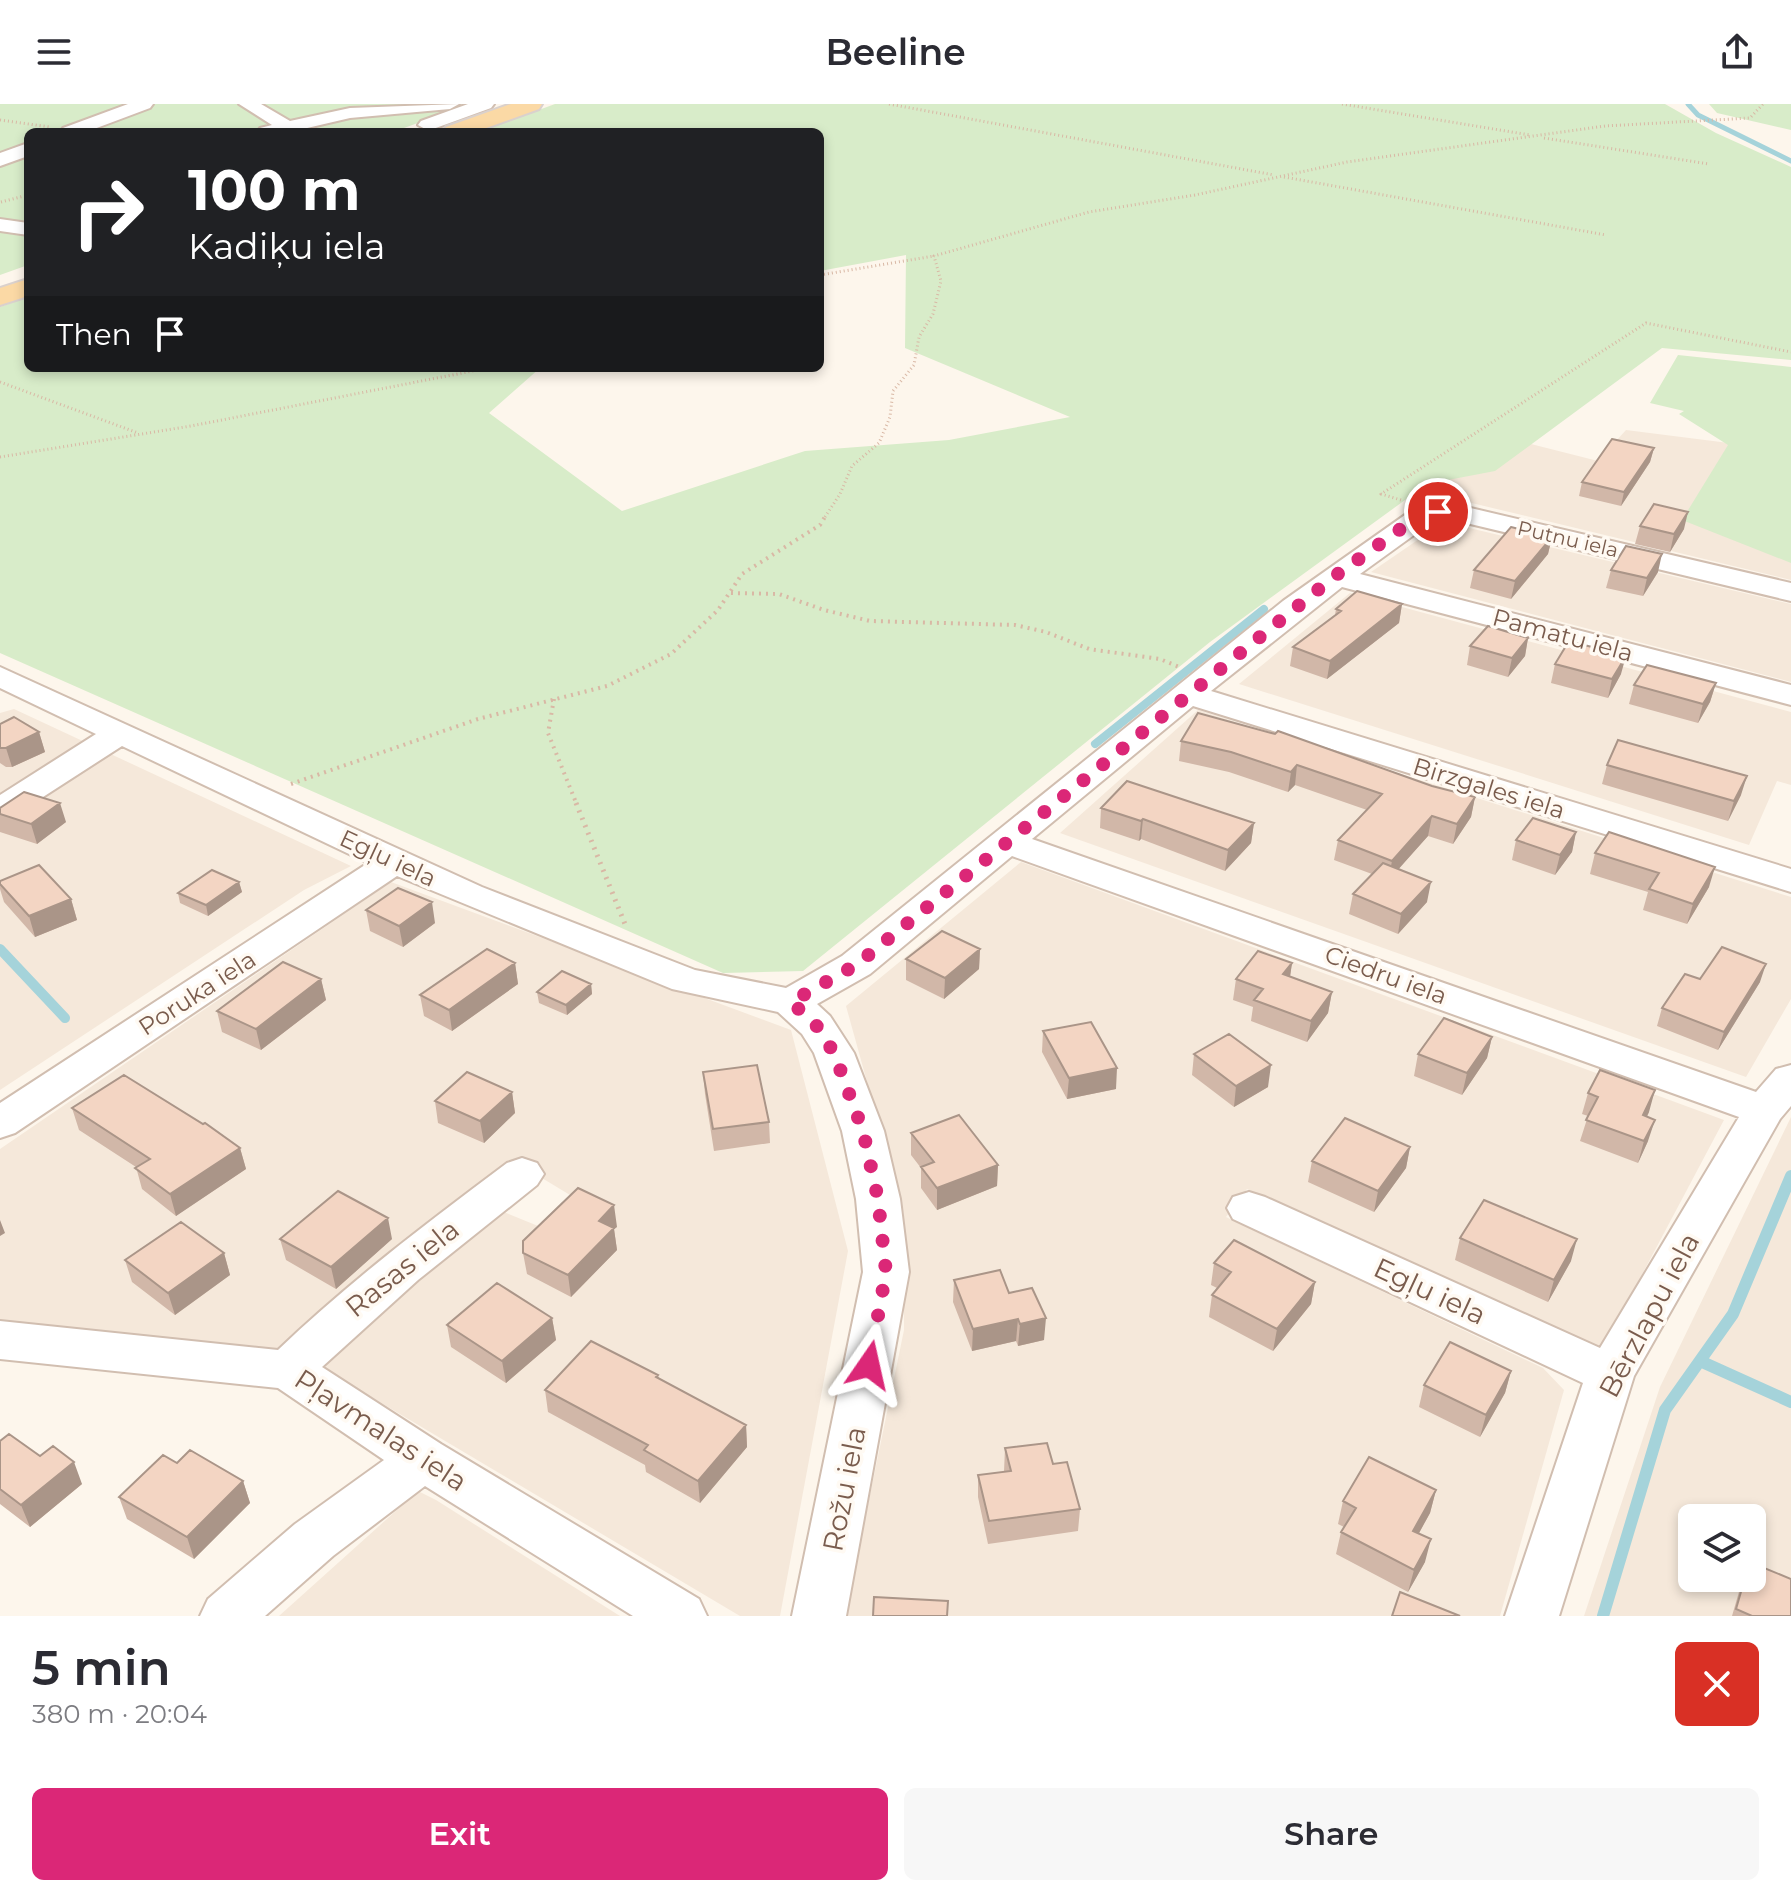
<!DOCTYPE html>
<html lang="en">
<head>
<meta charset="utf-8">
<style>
  :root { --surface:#fff; --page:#f7f7f7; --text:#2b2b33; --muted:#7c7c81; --accent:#db2777 }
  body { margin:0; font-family:Montserrat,sans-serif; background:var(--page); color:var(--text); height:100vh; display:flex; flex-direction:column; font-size:30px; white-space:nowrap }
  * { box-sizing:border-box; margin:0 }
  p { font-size:26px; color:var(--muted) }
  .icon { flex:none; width:44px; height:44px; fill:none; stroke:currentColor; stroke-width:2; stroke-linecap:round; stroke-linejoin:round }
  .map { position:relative; height:1512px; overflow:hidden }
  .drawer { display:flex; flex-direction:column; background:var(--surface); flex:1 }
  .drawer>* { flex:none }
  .guide { position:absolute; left:24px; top:24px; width:800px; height:244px; border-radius:12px; box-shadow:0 4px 12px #0003; background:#202124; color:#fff; overflow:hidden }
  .tools { position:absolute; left:1678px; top:1400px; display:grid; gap:16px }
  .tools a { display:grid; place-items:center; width:88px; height:88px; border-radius:12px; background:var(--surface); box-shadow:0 4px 12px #0003; font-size:40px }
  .pin { position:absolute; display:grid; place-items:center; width:68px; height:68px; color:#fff; margin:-34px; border:4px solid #fff; border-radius:50%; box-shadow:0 2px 8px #0007 }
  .me { position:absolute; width:88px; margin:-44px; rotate:11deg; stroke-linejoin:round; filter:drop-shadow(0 0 6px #0008) }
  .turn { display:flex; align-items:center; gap:28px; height:168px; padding:0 32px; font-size:36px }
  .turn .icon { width:104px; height:104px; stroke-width:2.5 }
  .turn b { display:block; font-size:56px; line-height:68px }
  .then { display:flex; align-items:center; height:76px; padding:0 32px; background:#0003; gap:16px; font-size:30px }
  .round { display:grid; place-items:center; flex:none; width:84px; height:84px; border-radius:12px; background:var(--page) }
  .head { display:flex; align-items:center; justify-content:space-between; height:136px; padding:0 32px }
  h1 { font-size:48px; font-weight:600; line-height:60px }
  .primary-button { display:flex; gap:16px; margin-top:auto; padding:16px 32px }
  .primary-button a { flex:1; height:92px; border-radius:12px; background:var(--accent); color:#fff; font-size:32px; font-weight:600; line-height:92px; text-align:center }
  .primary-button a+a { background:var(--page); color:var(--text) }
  header { display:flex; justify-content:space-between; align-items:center; height:104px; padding:0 32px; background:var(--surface); font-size:36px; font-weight:600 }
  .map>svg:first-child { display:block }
  .residential { fill:#f5e8da; fill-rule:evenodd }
  .green { fill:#d8ecc9 }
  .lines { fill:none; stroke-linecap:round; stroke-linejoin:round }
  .stream-far3 { stroke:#a5d3da; stroke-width:5 }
  .stream-far2 { stroke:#a5d3da; stroke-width:8 }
  .stream-far1 { stroke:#a5d3da; stroke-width:10 }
  .stream { stroke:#a5d3da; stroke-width:12 }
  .minor-casing { stroke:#d1beb0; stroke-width:4 }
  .major-casing { stroke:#dad1cd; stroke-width:4 }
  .path-far2 { stroke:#d9b8a5; stroke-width:3; stroke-dasharray:1 3; stroke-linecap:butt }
  .path-far1 { stroke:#d9b8a5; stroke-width:4; stroke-dasharray:2 5; stroke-linecap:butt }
  .path { stroke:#d9b8a5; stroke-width:5; stroke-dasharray:2 6; stroke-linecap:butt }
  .minor { fill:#fff; fill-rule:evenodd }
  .major { fill:#fbd9a5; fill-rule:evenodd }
  .wall { fill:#d1b7a8 }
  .shaded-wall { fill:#aa9588 }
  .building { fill:#f3d5c3; stroke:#aa9588; stroke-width:2 }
  .route { stroke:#db2777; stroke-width:14; stroke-dasharray:0 25.2 }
  .labels { text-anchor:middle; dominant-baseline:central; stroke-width:7; stroke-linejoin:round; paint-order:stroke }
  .far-street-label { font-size:20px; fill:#7a5c4d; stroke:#fffaf3 }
  .street-label { font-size:24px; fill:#7a5c4d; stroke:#fffaf3 }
  .near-street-label { font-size:28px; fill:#7a5c4d; stroke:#fffaf3 }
</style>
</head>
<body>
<header><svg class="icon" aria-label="menu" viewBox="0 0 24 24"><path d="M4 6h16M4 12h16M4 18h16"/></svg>Beeline<svg class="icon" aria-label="share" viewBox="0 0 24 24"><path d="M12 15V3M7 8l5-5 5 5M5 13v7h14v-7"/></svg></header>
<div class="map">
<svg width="1791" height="1512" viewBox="0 0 1791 1512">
  <rect width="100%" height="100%" fill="#fdf6ec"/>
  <!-- residential -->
  <path class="residential" d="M1626,326l165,21v129l-340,-82 -13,-25 58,-38 102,26z
    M1444,418l347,82v78l-420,-110z
    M1350,489l441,119v73l-14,-4 -28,64 -510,-161z
    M14,605l337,157 -47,24 -304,200v-377z
    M1198,606l593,187v102l-45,78 -686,-244z
    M1021,758l703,258 -121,228 -356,-159 -21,28 317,151 21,22 -64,226h-655l59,-286v-115l-58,-209z
    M391,778l400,148 57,221 -68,365h-40l-421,-250 180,-156 44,18 32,-30 -53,-32 -249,196 -273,-38v-175z
    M1791,1013v499h-207l76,-229zM1692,1414h60v60h-60z
    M418,1387l18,9 184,116h-341z"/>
  <!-- green -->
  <path class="green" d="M0,0h470l-77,28h-365v133l-28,10z
    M555,0h1110l51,29 75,34v193l-129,-12 -167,123 -68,13 -217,158 -407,329 -80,2 -723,-320v-346l28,-10v71h512l-51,45 133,98 183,-60 144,-11 121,-23 -165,-69 1,-93 -86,16v-139h-341z
    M1709,0h82v26l-74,-17z
    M1678,251l113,12v196l-109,-43 46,-75 -49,-31 5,-3 -34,-8z"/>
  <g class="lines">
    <!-- stream-far3 -->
    <path class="stream-far3" d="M1688,0l10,11 93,46"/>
    <!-- stream-far2 -->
    <path class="stream-far2" d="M1095,640l169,-135"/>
    <!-- stream-far1 -->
    <path class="stream-far1" d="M0,845l65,69"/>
    <!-- stream -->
    <path class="stream" d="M1700,1257l91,41
      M1603,1512l62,-206 68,-96 58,-138"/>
    <defs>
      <path id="minor" d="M128,0h25l-3,4 -64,24h-26l3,-4z
        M239,0h22l29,17 60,-13 109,-4 -9,5 -100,9 -60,14h-33l3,-4 12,-3z
        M468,0h26l-3,4 -58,21 -6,1 -9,-5 3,-4z
        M28,39v13l-28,10v-13z
        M0,115l28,4v12l-28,-4z
        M1438,400l24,2 329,77v18l-329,-79h-30l-72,52 431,111v20l-449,-118 -131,104 580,178v23l-598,-186 -161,133 724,253 20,-23 15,-4v41l-11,13 -146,257 -75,240h-54l78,-233 -350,-164 -6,-11 6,-11 16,-5 16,5 335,151 139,-231 -727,-261 -142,118 -53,30 13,12 24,37 30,78 16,68 9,73 -63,344h-54l71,-344 -7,-73 -14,-68 -28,-78 -12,-19 -24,-22 -106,-23 -275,-113 -382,257 -15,5v-35l368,-240 -246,-117 -110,71 -12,3v-25l96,-61 -96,-46v-21l482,220 213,83 91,18 56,-32 441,-355 129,-91z
        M522,1054l15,5 7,11 -7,11 -119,95 -96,87 119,77 258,155 8,17h-74l-208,-130 -92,70 -68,60h-65l8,-17 87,-75 89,-64 -106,-72 -278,-29v-38l278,29c71,-68 150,-128 229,-187z"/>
      <path id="major" d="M511,0h31l-3,5 -64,23h-32l3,-5z
        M28,175v17l-28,9v-17z"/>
    </defs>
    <!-- minor casing -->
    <use href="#minor" class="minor-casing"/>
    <!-- major casing -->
    <use href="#major" class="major-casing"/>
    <!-- path-far2 -->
    <path class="path-far2" d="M889,0l385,71
      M1342,0l188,31
      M0,16l50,7
      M1544,34l165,26
      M1284,73l322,58
      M1,98l27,-7
      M820,171l114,-19
      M0,278l138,51
      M0,353l191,-31 297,-58
      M1401,396l-20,-6 265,-171 145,29
      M825,413l15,-23 12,-28 27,-23 11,-26 3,-26 21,-26 5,-28 14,-23 8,-33 -7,-25 155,-44 106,-17 152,-33 258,-36 145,-8 13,-14"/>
    <!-- path-far1 -->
    <path class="path-far1" d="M731,489l48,1 45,16 46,11 145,4 31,7 43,17 71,10 19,8
      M554,595l-6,34 29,72
      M291,680l187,-65 129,-33 64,-32 47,-44 24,-36 78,-49 6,-10"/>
    <!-- path -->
    <path class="path" d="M576,699l51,126"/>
    <!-- minor -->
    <use href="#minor" class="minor"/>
    <!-- major -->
    <use href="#major" class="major"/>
  </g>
  <!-- wall -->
  <path class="wall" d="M1654,344l-4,14 -29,44 -42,-10 3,-14z
    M1640,422l44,3 -14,23 -35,-8z
    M1552,433l-4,17 -37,45 -41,-11 4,-18z
    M1611,466l47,2 -15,24 -37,-8z
    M1402,500l-3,19 -72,56 -37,-13 3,-19 42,-32 1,-6z
    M1528,534l-3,18 -17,21 -41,-12 3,-19z
    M1555,560l66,10 -13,24 -57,-15z
    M1716,579l-6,19 -12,21 -69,-19 5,-19z
    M0,620l39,8 6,20 -33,15h-6l-6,-4z
    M1181,637l251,45 43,11 -4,20 -18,27 -25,-8 -30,33 29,33 -29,32 -49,-20 4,-20 19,-20 -38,-14 4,-20 29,-30 -72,-25 -7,7 -59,-20 -50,-11z
    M1607,661l134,30 -13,26 -126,-37z
    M0,704l66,14 -29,22 -37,-12z
    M1101,704l153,15 -3,20 -26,28 -84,-32 -2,2 -39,-13z
    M1576,728l-4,20 -17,23 -43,-15 4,-20z
    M1595,749l114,34 -22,37 -44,-14 5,-18 -58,-18z
    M0,777l71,18 6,21 -42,17 -31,-35 -4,-13z
    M239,778l3,10 -34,24 -28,-13 -2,-10z
    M366,806l69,13 -32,24 -33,-16z
    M980,845l-1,20 -35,30 -38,-19v-21z
    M515,859l3,21 -66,47 -28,-15 -4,-21z
    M1292,859l-2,13 42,16 -4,21 -21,29 -56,-21 2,-14 -20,-7 3,-21z
    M321,875l5,21 -65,50 -39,-18 -5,-21z
    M1700,875l60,3 -42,68 -61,-24 5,-18z
    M591,880l1,10 -25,21 -28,-12 -2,-11z
    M1043,927l73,58 -49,10 -25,-47z
    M1492,933l-5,21 -25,37 -48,-19 4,-22z
    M1194,950l74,33 -34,20 -42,-32z
    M703,968l66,50 1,21 -56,8 -9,-57z
    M512,988l3,21 -31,30 -46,-20 -3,-22z
    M1588,989l61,19 -2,5 1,24 -10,22 -58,-22 8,-25 -6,-2z
    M72,1004l168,40 6,21 -70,47 -34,-27 -6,-22 -57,-37z
    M911,1029l87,32 -1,21 -60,24 -16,-22v-20l-10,-13z
    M1410,1043l-4,21 -32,44 -66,-30 4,-21z
    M617,1123l-3,2 3,21 -46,47 -44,-23 -4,-21z
    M1460,1134l111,23 -23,41 -93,-42z
    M280,1135h112l-56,50 -50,-29z
    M224,1149l6,22 -55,40 -43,-33 -7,-22z
    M1214,1159l101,19 -4,22 -38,47 -64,-34 3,-22 5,-7 -6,-3z
    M954,1176l55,13 35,47 -26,6 -2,-5 -44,10 -19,-49z
    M552,1214l4,22 -50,43 -55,-36 -4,-22z
    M1511,1267l-6,22 -25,44 -61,-30 5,-22z
    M658,1271l1,3 87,47 1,22 -47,56 -54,-31 -1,-7 -97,-53 -3,-22z
    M0,1337l40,15 42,28 -52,43 -30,-23z
    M1005,1344l48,16 27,45 -2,22 -90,13 -10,-47v-22l26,-3z
    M177,1359l66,18 7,22 -56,56 -67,-40 -8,-22z
    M1436,1386l-6,23 -11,20 6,29 -17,30 -72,-38 5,-22 3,-5 -6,-3 5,-23z
    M1743,1474h9l39,38h-59z"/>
  <!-- shaded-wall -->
  <path class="shaded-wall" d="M1654,344l-4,14 -29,44 3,-14z
    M1688,408l-4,17 -14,23 4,-18z
    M1552,433l-4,17 -37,45 4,-18z
    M1662,450l-4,18 -15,24 4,-18z
    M1402,500l-3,19 -72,56 3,-18z
    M1528,534l-3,18 -17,21 4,-19z
    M1626,552l-5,18 -13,24 4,-19z
    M1716,579l-6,19 -12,21 5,-19z
    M39,628l6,20 -33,15 -6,-19z
    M1297,661l-2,20 -7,7 3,-20z
    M1747,672l-6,19 -13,26 6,-20z
    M1475,693l-4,20 -18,27 4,-20z
    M60,699l6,19 -29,22 -6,-20z
    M1432,712l-4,20 -40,45 4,-20z
    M1143,715l-2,20 -2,2 2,-20z
    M1254,719l-3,20 -26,28 3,-21z
    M1576,728l-4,20 -17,23 5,-20z
    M1715,763l-6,20 -22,37 6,-20z
    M239,778l3,10 -34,24 -2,-11z
    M1431,778l-4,20 -29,32 3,-20z
    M71,795l6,21 -42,17 -6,-21z
    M432,798l3,21 -32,24 -4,-21z
    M980,845l-1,20 -35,30 1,-21z
    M515,859l3,21 -66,47 -3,-21z
    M1292,859l-3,21 -6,-10z
    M1766,860l-6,18 -42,68 6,-18z
    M321,875l5,21 -65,50 -5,-21z
    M591,880l1,10 -25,21 -1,-10z
    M1332,888l-4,21 -21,29 4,-21z
    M1492,933l-5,21 -25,37 5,-22z
    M1271,961l-3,22 -34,20 2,-21z
    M1117,964l-1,21 -49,10 2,-21z
    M1655,986l-6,22 -13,25 7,-22z
    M512,988l3,21 -31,30 -4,-22z
    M1655,1016l-7,21 -10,22 6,-22z
    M1410,1043l-4,21 -32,44 4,-21z
    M240,1044l6,21 -70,47 -6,-22z
    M998,1061l-1,21 -60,24v-22z
    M614,1101l3,22 -3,2 3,21 -46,47 -3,-22 31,-54z
    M388,1114l4,21 -56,50 -5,-22z
    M0,1116l5,13 -5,3z
    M1577,1135l-6,22 -23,41 6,-22z
    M224,1149l6,22 -55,40 -7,-22z
    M1315,1178l-4,22 -38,47 4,-22z
    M552,1214l4,22 -50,43 -4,-22z
    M1046,1214l-2,22 -26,6 2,-22z
    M1018,1215l-2,22 -44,10 1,-22z
    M1511,1267l-6,22 -25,44 6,-22z
    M746,1321l1,22 -47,56 -2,-22z
    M74,1358l8,22 -52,43 -9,-22z
    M243,1377l7,22 -56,56 -7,-22z
    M1436,1386l-6,23 -22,40 5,-22z
    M1431,1435l-6,23 -17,30 6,-22z"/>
  <!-- building -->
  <path class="building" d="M1612,335l42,9 -30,44 -42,-10z
    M1654,400l34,8 -14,22 -34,-8z
    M1511,423l41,10 -37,44 -41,-11z
    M1626,442l36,8 -15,24 -36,-8z
    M1357,487l45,13 -72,57 -37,-14 48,-36 -5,-2z
    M1488,522l40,12 -16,20 -42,-12z
    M1569,537l57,15 -14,23 -57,-15z
    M1647,561l69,18 -13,21 -69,-19z
    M1198,609l77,21 3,-3 154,55 43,11 -18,27 -25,-8 -40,45 -54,-21 44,-46 -85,-29 -6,7 -60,-20 -50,-11z
    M14,613l25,15 -33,16h-6v-24z
    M1618,636l129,36 -13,25 -127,-36z
    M1127,677l127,42 -26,27 -85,-31 -2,2 -40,-13z
    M24,688l36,11 -29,21 -31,-10v-6z
    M1533,714l43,14 -16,23 -44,-15z
    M1609,728l106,35 -22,37 -44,-15 10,-16 -64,-20z
    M1383,759l48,19 -30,32 -48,-20z
    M39,761l32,34 -42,17 -29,-32v-3z
    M212,766l27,12 -33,23 -28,-12z
    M398,784l34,14 -33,24 -33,-16z
    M942,827l38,18 -35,29 -39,-19z
    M1722,843l44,17 -42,68 -62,-24 23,-34 15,5z
    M487,845l28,14 -66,47 -29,-15z
    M1258,847l34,12 -9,11 49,18 -21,29 -57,-21 9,-11 -27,-10z
    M283,858l38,17 -65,50 -39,-18z
    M562,867l29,13 -25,21 -29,-13z
    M1444,914l48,19 -25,36 -49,-19z
    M1091,918l26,46 -48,10 -26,-47z
    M1229,930l42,31 -35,21 -42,-32z
    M757,961l12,57 -56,7 -10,-57z
    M1600,966l55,20 -12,25 12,5 -11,21 -58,-21 12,-23 -10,-4z
    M467,968l45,20 -32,29 -45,-20z
    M124,971l79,49 2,-1 35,25 -70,46 -35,-26 15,-9 -78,-51z
    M959,1011l39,50 -61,23 -16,-21 13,-5 -23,-29z
    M1345,1014l65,29 -32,44 -66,-30z
    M578,1084l36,17 -15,16 15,7 -46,47 -45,-22v-12z
    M338,1087l50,27 -57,49 -51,-28z
    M1484,1096l93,39 -23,41 -94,-42z
    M181,1118l43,31 -56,40 -43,-33z
    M1234,1136l81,42 -38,47 -65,-34 19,-23 -17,-9z
    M1000,1166l9,23 23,-5 14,30 -26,6 -2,-5 -45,10 -19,-49z
    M497,1179l55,35 -50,43 -55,-36z
    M591,1237l67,34 -2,2 90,48 -48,56 -54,-31 4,-5 -103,-55z
    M1450,1238l61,29 -25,44 -62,-30z
    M9,1330l31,22 13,-10 21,16 -53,43 -21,-16v-48z
    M1047,1339l6,21 14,-2 13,47 -91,12 -11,-46 33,-4 -6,-23z
    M190,1346l53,31 -56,56 -68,-40 44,-42 14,8z
    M1369,1353l67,33 -23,41 18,8 -17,31 -73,-38 15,-24 -13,-7z
    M1752,1459l39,16v37h-39l-16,-7 9,-31h7z
    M1400,1488l60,24h-68z
    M874,1493l74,4 -1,15h-74z"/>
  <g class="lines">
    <!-- route -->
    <path class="route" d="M869,1261l17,-93 -8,-73 -15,-68 -29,-78 -18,-28 -25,-23 65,-37 479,-389 74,-53 29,-11"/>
  </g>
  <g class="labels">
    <!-- far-street labels -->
    <g class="far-street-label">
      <text transform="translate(1568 435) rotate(13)">Putnu iela</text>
    </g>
    <!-- street labels -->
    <g class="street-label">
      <text transform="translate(1563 531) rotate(15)">Pamatu iela</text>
      <text transform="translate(1489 684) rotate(17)">Birzgales iela</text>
      <text transform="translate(388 754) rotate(25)">Egļu iela</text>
      <text transform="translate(1386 871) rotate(20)">Ciedru iela</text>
      <text transform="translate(197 889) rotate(-33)">Poruka iela</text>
    </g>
    <!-- near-street labels -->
    <g class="near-street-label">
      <text transform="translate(402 1164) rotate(-39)">Rasas iela</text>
      <text transform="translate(1430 1187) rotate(25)">Egļu iela</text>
      <text transform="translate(1649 1211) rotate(-62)">Bērzlapu iela</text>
      <text transform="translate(381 1326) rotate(33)">Pļavmalas iela</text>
      <text transform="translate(844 1385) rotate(-79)">Rožu iela</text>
    </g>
  </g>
</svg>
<div class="tools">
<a><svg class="icon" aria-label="layers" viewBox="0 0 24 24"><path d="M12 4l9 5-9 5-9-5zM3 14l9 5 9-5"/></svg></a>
</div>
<div class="pin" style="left:1438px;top:408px;background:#d93025"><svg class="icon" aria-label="arrive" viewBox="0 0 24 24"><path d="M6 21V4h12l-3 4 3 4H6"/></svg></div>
<svg class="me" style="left:869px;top:1261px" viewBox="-20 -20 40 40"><path d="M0-17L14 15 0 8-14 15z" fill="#db2777" stroke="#fff" stroke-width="4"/></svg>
<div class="guide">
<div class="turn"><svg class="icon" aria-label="right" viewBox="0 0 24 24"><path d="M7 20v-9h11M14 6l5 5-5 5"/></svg><div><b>100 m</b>Kadiķu iela</div></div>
<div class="then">Then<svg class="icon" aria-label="arrive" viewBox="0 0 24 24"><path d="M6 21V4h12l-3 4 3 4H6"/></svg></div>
</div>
</div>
<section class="drawer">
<div class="head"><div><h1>5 min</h1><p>380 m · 20:04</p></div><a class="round" style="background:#d93025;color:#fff"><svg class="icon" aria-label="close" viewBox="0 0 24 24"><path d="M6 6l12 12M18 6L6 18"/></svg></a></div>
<div class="primary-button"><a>Exit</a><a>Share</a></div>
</section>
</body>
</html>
